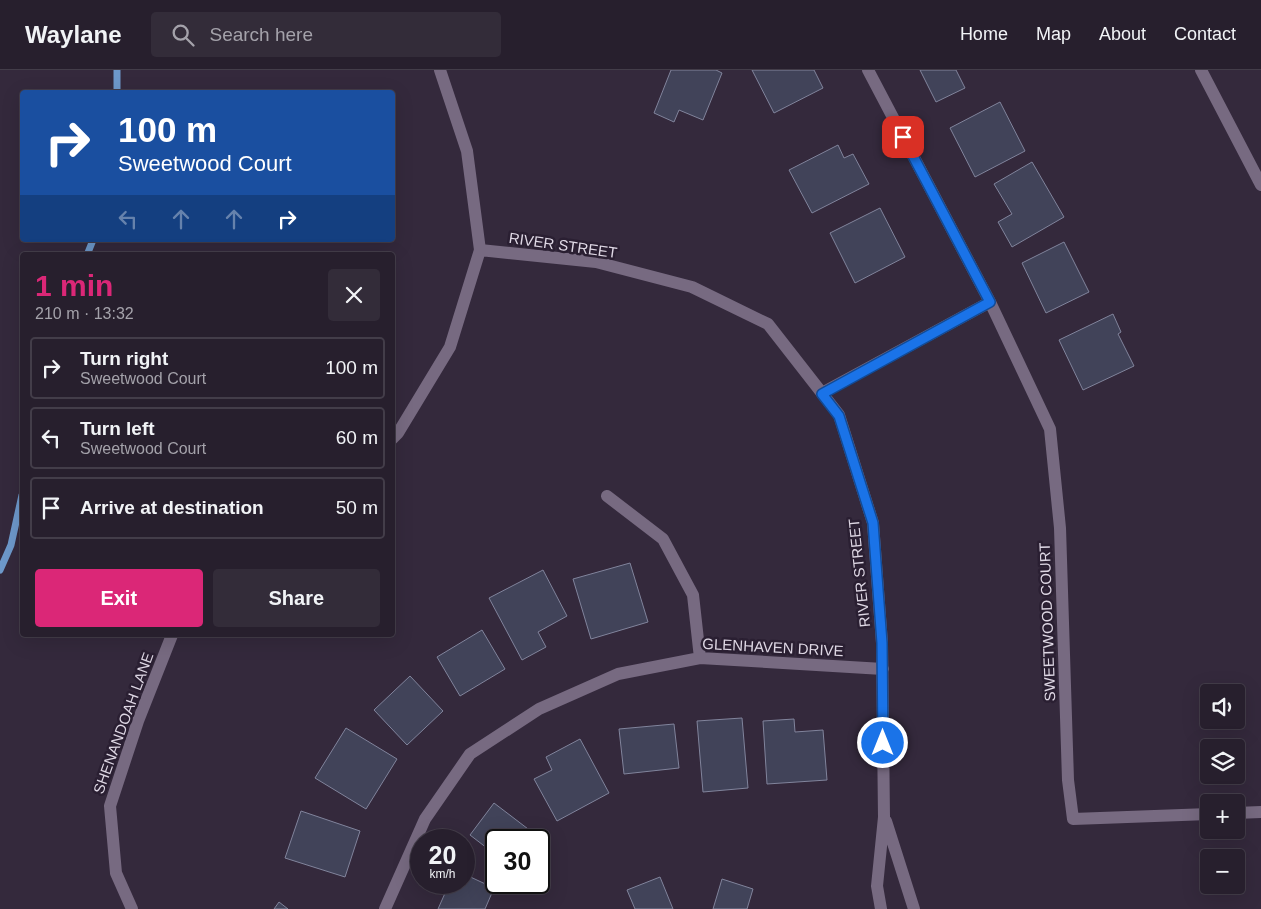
<!DOCTYPE html>
<html lang="en">
<head>
<meta charset="utf-8">
<style>
  :root { --surface:#271f2d; --page:#332c39; --text:#f1f3f6; --muted:#a4a2aa; --line:#433d49; --accent:#db2777 }
  body { margin:0; font-family:Helvetica,sans-serif; background:var(--page); color:var(--text); height:100vh; display:flex; flex-direction:column; font-size:19px; white-space:nowrap }
  * { box-sizing:border-box; margin:0 }
  p { font-size:16px; color:var(--muted) }
  .icon { flex:none; width:28px; height:28px; fill:none; stroke:currentColor; stroke-width:2; stroke-linecap:round; stroke-linejoin:round }
  .map { position:relative; flex:1; overflow:hidden }
  .details { position:absolute; left:20px; top:182px; width:375px; height:385px; display:flex; flex-direction:column; background:var(--surface); border-radius:5px; box-shadow:0 5px 20px #0002,0 0 0 1px var(--line) }
  .details>* { flex:none }
  .guide { position:absolute; left:20px; top:20px; width:375px; height:152px; border-radius:5px; box-shadow:0 5px 20px #0002,0 0 0 1px var(--line); background:#1a4fa0; color:#fff; overflow:hidden }
  .tools { position:absolute; left:1200px; top:614px; display:grid; gap:10px }
  .tools a { display:grid; place-items:center; width:45px; height:45px; border-radius:5px; background:var(--surface); box-shadow:0 5px 20px #0002,0 0 0 1px var(--line); font-size:25px }
  .speed { position:absolute; left:410px; top:759px; display:flex; gap:10px; font-size:25px; font-weight:700; text-align:center }
  .speed>* { display:grid; place-content:center; width:65px; height:65px; border-radius:50%; background:var(--surface); box-shadow:0 5px 20px #0002,0 0 0 1px var(--line); line-height:1 }
  .speed small { font-size:12px; font-weight:400 }
  .speed .limit { border:2px solid #111; border-radius:8px; background:#fff; color:#111 }
  .pin { position:absolute; display:grid; place-items:center; width:42px; height:42px; color:#fff; margin:-21px; border-radius:10px; box-shadow:0 2px 8px #0006 }
  .me { position:absolute; width:55px; margin:-28px; rotate:0deg; stroke-linejoin:round; filter:drop-shadow(0 0 4px #0008) }
  .turn { display:flex; align-items:center; gap:18px; height:105px; padding:0 15px; font-size:22px }
  .turn .icon { width:65px; height:65px; stroke-width:2.5 }
  .turn b { display:block; font-size:35px; line-height:42px }
  .lanes { display:flex; align-items:center; height:48px; padding:0 15px; background:#0003; justify-content:center; gap:25px; direction:ltr }
  .lanes .off { opacity:.35 }
  .round { display:grid; place-items:center; flex:none; width:52px; height:52px; border-radius:5px; background:var(--page) }
  .headline { display:flex; align-items:center; justify-content:space-between; height:85px; padding:0 15px }
  h1 { font-size:30px; font-weight:600; line-height:38px; color:var(--accent) }
  .primary-button { display:flex; gap:10px; margin-top:auto; padding:10px 15px }
  .primary-button a { flex:1; height:58px; border-radius:5px; background:var(--accent); color:#fff; font-size:20px; font-weight:600; line-height:58px; text-align:center }
  .primary-button a+a { background:var(--page); color:var(--text) }
  ul { padding:0; list-style:none }
  li { display:flex; align-items:center; gap:15px; height:62px; margin:0 10px 8px; padding:0 5px; border:2px solid var(--line); border-radius:5px }
  li div { flex:1 }
  li b { display:block; font-size:19px }
  li em { font-style:normal }
  header { display:flex; align-items:center; gap:30px; box-sizing:border-box; height:70px; padding:0 25px; background:var(--surface); border-bottom:1px solid var(--line) }
  header strong { font-size:24px }
  nav { display:flex; gap:28px; margin-inline-start:auto; font-size:18px }
  .search { width:350px; height:45px; background:var(--page); display:flex; align-items:center; gap:12px; box-sizing:border-box; padding:0 18px; border-radius:5px; color:var(--muted); font-size:19px }
  .map>svg:first-child { display:block }
  .lines { fill:none; stroke-linecap:round; stroke-linejoin:round }
  .stream { stroke:#6d98ca; stroke-width:7 }
  .building { fill:#414359; stroke:#81849c }
  .street { stroke:#776a81; stroke-width:12 }
  .route-casing { stroke:#114b97; stroke-width:12 }
  .route { stroke:#1a73e8; stroke-width:9 }
  .labels { text-anchor:middle; dominant-baseline:central; stroke-width:5; stroke-linejoin:round; paint-order:stroke }
  .street-label { font-size:15px; fill:#ded7e4; stroke:#2a1f32 }
</style>
</head>
<body>
<header>
<strong>Waylane</strong>
<div class="search"><svg class="icon" aria-label="search" viewBox="0 0 24 24"><circle cx="10" cy="10" r="6"/><path d="M15 15l6 6"/></svg>Search here</div>
<nav><a>Home</a><a>Map</a><a>About</a><a>Contact</a></nav>
</header>
<div class="map">
<svg width="1261" height="839" viewBox="0 0 1261 839">
  <rect width="100%" height="100%" fill="#34293c"/>
  <g class="lines">
    <!-- stream -->
    <path class="stream" d="M117,0v22
      M87,185l6,-15
      M0,500l11,-25 11,-50"/>
  </g>
  <!-- building -->
  <path class="building" d="M671,0h45l6,3 -19,47 -24,-10 -5,12 -20,-9z
    M752,0h62l9,18 -49,25z
    M920,0h36l9,18 -29,14z
    M1000,32l25,49 -50,26 -25,-49z
    M838,75l6,13 9,-4 16,30 -57,29 -23,-43z
    M1032,92l32,55 -52,30 -14,-25 14,-8 -18,-30z
    M880,138l25,49 -50,26 -25,-50z
    M1064,172l25,50 -43,21 -24,-50z
    M1113,244l8,18 -3,2 16,32 -51,24 -24,-50z
    M630,493l18,59 -57,17 -18,-60z
    M543,500l24,46 -29,16 8,15 -24,13 -33,-62z
    M482,560l23,39 -45,27 -23,-39z
    M410,606l33,35 -36,34 -33,-35z
    M742,648l6,70 -45,4 -6,-71z
    M794,649l1,13 28,-2 4,50 -60,4 -4,-63z
    M674,654l5,44 -55,6 -5,-45z
    M346,658l51,31 -31,50 -51,-31z
    M580,669l29,54 -52,28 -23,-42 18,-9 -6,-13z
    M494,733l38,29 -6,8h-30v15l-26,-20z
    M301,741l59,20 -15,46 -60,-19z
    M464,804l30,14 -9,21h-47l12,-27h14z
    M660,807l13,32h-38l-8,-19z
    M722,809l31,10 -6,20h-34z
    M279,832l9,7h-14z"/>
  <g class="lines">
    <!-- street -->
    <path class="street" d="M868,0l122,232 60,127 10,99 8,252 5,39 136,-5
      M1201,0l60,115
      M480,180l116,12 96,25 76,37 71,91 34,108 9,120 2,174 -7,69 4,23
      M822,323l168,-91
      M392,369l6,-6 52,-86 30,-97 -13,-99 -27,-81
      M607,426l56,43 30,56 7,63
      M1236,743l25,-1
      M886,751l28,88
      M132,839l-16,-36 -6,-67 28,-85 34,-86
      M385,839l40,-90 45,-65 69,-45 79,-35 82,-16 183,11"/>
  </g>
  <g class="lines">
    <defs>
      <path id="route" d="M883,673l-1,-100 -9,-120 -34,-107 -17,-22 168,-92 -87,-165"/>
    </defs>
    <!-- route casing -->
    <use href="#route" class="route-casing"/>
    <!-- route -->
    <use href="#route" class="route"/>
  </g>
  <g class="labels">
    <!-- street labels -->
    <g class="street-label">
      <text transform="translate(563 175) rotate(8)">RIVER STREET</text>
      <text transform="translate(859 503) rotate(-96)">RIVER STREET</text>
      <text transform="translate(1047 552) rotate(-92)">SWEETWOOD COURT</text>
      <text transform="translate(773 577) rotate(3)">GLENHAVEN DRIVE</text>
      <text transform="translate(123 653) rotate(-70)">SHENANDOAH LANE</text>
    </g>
  </g>
</svg>
<div class="tools">
<a><svg class="icon" aria-label="sound" viewBox="0 0 24 24"><path d="M4 9h4l5-4v14l-5-4H4zM17 9q2 3 0 6"/></svg></a>
<a><svg class="icon" aria-label="layers" viewBox="0 0 24 24"><path d="M12 4l9 5-9 5-9-5zM3 14l9 5 9-5"/></svg></a>
<a>+</a>
<a>−</a>
</div>
<div class="speed"><div>20<small>km/h</small></div><div class="limit">30</div></div>
<div class="pin" style="left:903px;top:67px;background:#d93025"><svg class="icon" aria-label="arrive" viewBox="0 0 24 24"><path d="M6 21V4h12l-3 4 3 4H6"/></svg></div>
<svg class="me" style="left:883px;top:673px" viewBox="-20 -20 40 40"><circle r="17" fill="#1a73e8" stroke="#fff" stroke-width="3"/><path d="M0-11L8 9 0 5-8 9z" fill="#fff"/></svg>
<div class="guide">
<div class="turn"><svg class="icon" aria-label="right" viewBox="0 0 24 24"><path d="M7 20v-9h11M14 6l5 5-5 5"/></svg><div><b>100 m</b>Sweetwood Court</div></div>
<div class="lanes"><svg class="icon off" aria-label="left" viewBox="0 0 24 24"><path d="M17 20v-9H6M10 6l-5 5 5 5"/></svg><svg class="icon off" aria-label="ahead" viewBox="0 0 24 24"><path d="M12 20V5M6 11l6-6 6 6"/></svg><svg class="icon off" aria-label="ahead" viewBox="0 0 24 24"><path d="M12 20V5M6 11l6-6 6 6"/></svg><svg class="icon" aria-label="right" viewBox="0 0 24 24"><path d="M7 20v-9h11M14 6l5 5-5 5"/></svg></div>
</div>
<section class="details">
<div class="headline"><div><h1>1 min</h1><p>210 m · 13:32</p></div><a class="round"><svg class="icon" aria-label="close" viewBox="0 0 24 24"><path d="M6 6l12 12M18 6L6 18"/></svg></a></div>
<ul>
<li><svg class="icon" aria-label="right" viewBox="0 0 24 24"><path d="M7 20v-9h11M14 6l5 5-5 5"/></svg><div><b>Turn right</b><p>Sweetwood Court</p></div><em>100 m</em></li>
<li><svg class="icon" aria-label="left" viewBox="0 0 24 24"><path d="M17 20v-9H6M10 6l-5 5 5 5"/></svg><div><b>Turn left</b><p>Sweetwood Court</p></div><em>60 m</em></li>
<li><svg class="icon" aria-label="arrive" viewBox="0 0 24 24"><path d="M6 21V4h12l-3 4 3 4H6"/></svg><div><b>Arrive at destination</b></div><em>50 m</em></li>
</ul>
<div class="primary-button"><a>Exit</a><a>Share</a></div>
</section>
</div>
</body>
</html>
